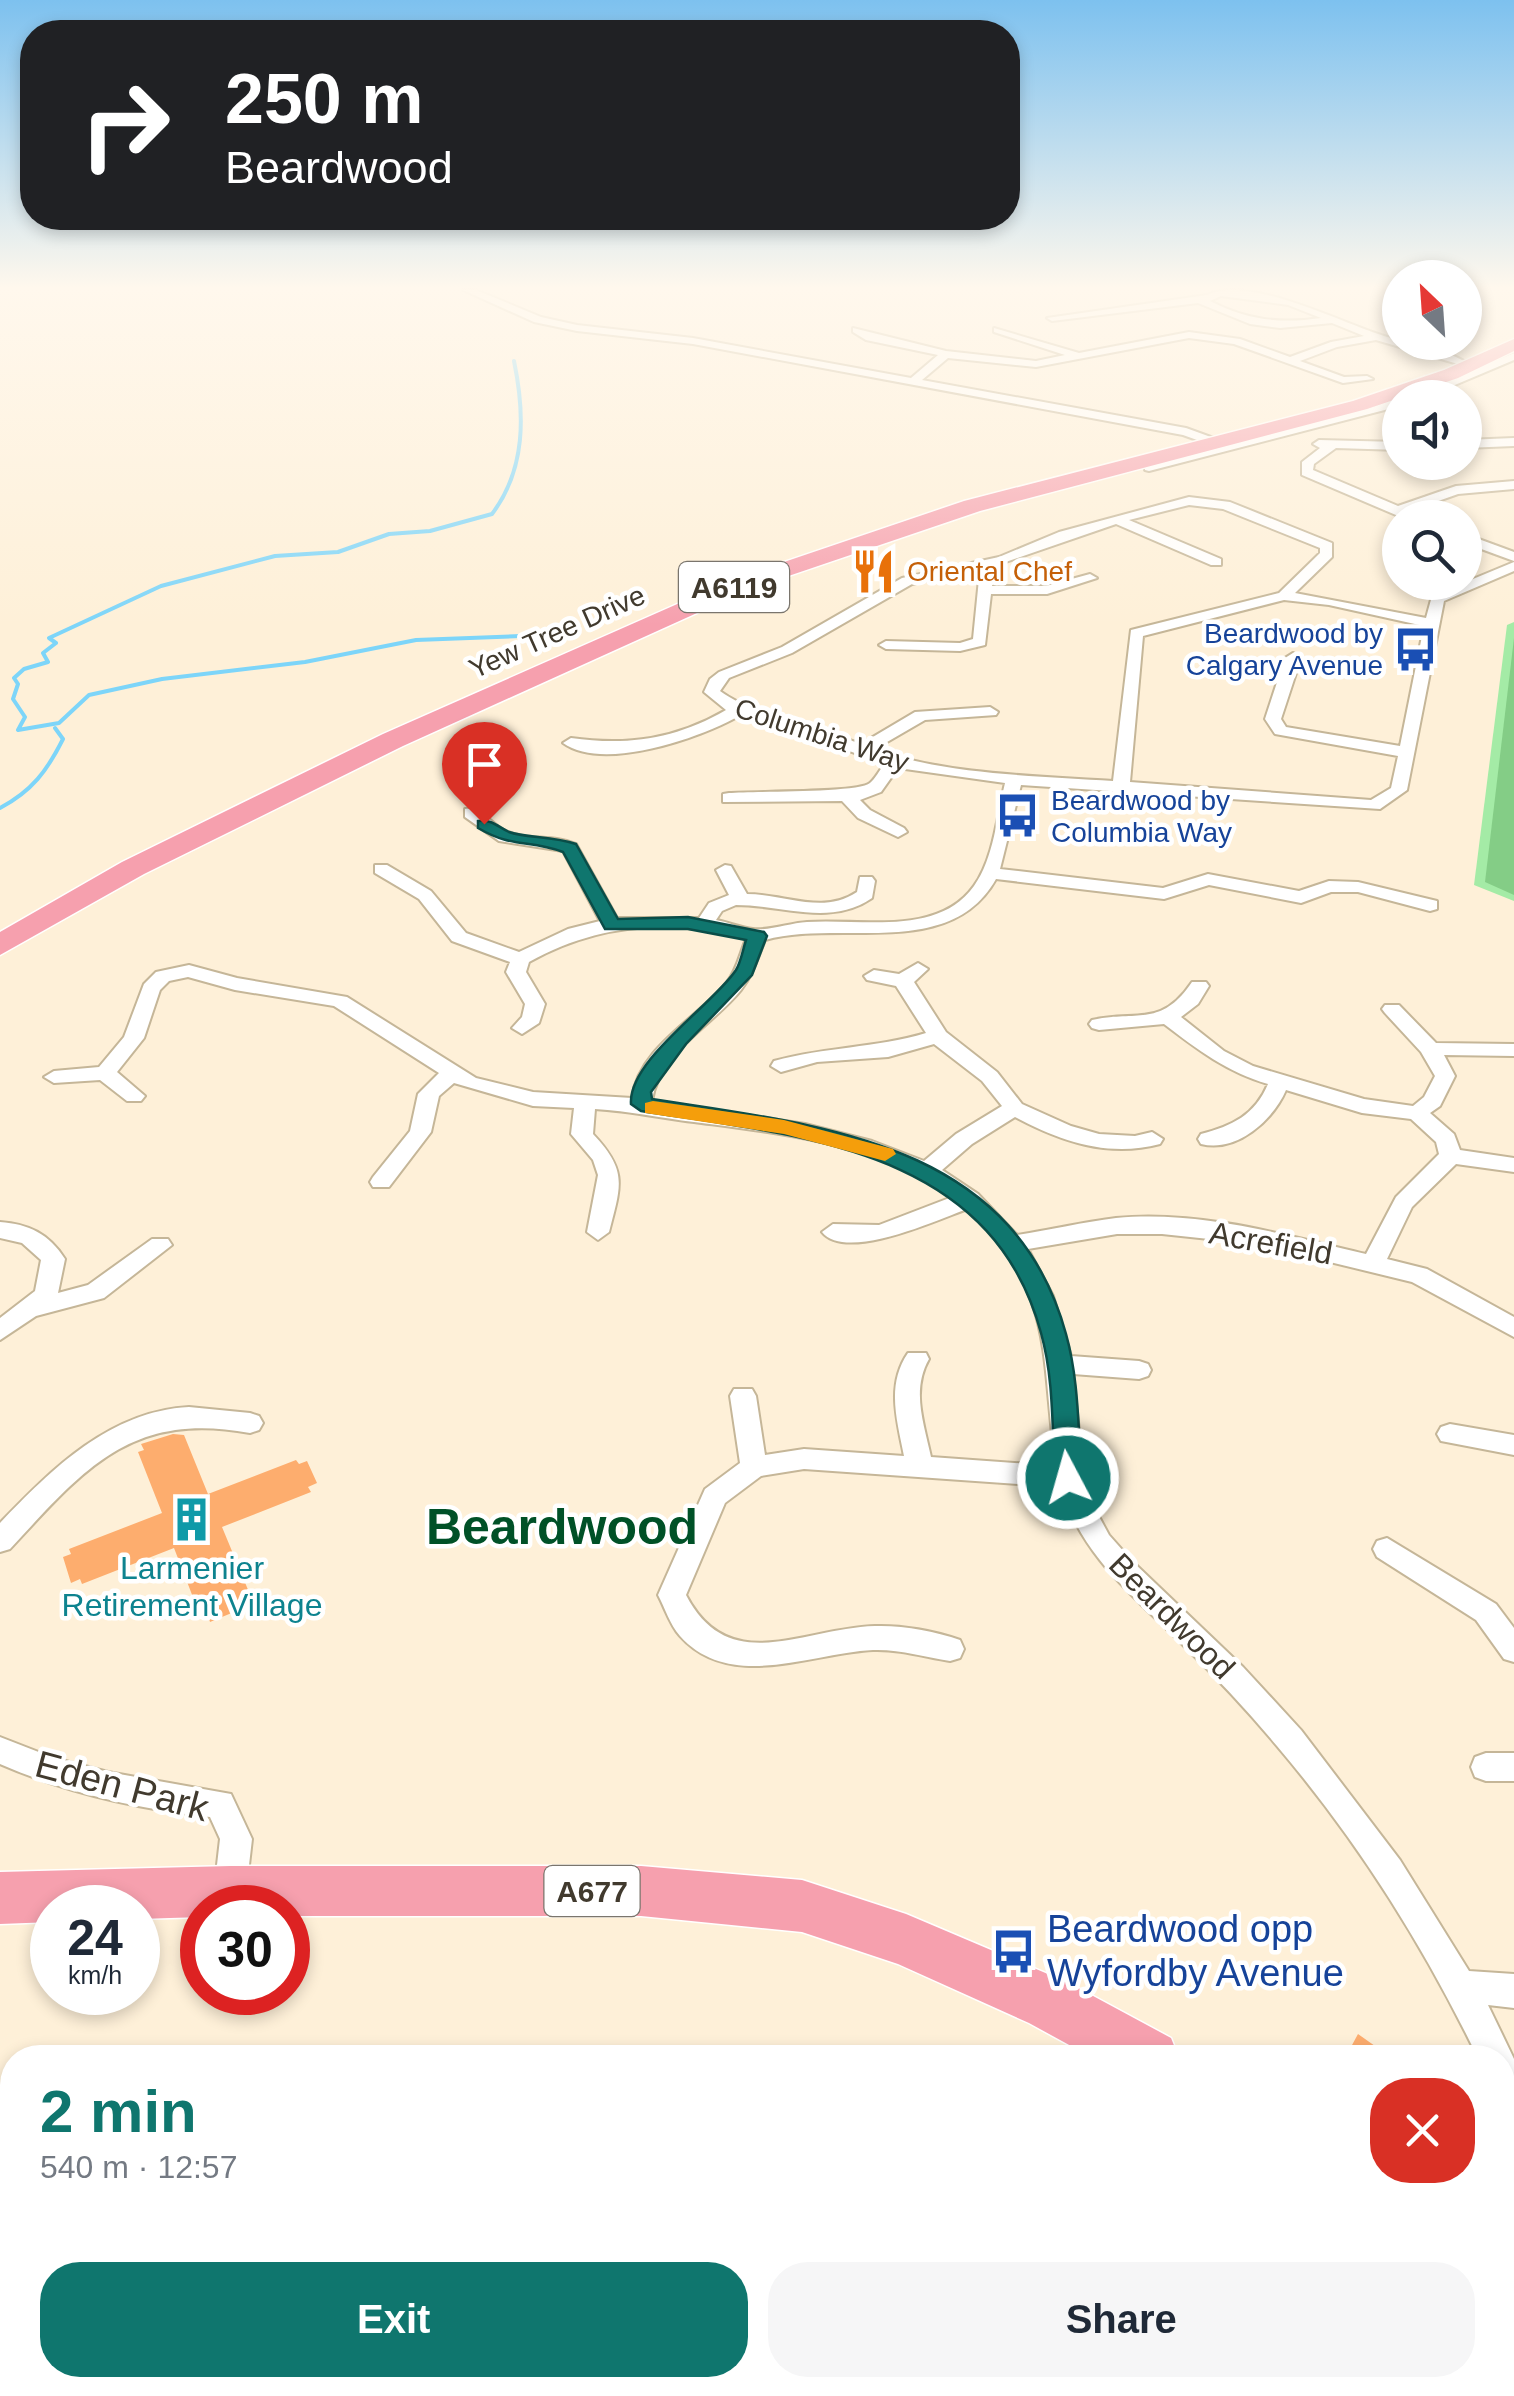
<!DOCTYPE html>
<html lang="en">
<head>
<meta charset="utf-8">
<style>
  :root { --surface:#fff; --page:#f6f6f7; --text:#1f2937; --muted:#747a83; --accent:#0f766e }
  body { margin:0; font-family:Helvetica,sans-serif; background:var(--page); color:var(--text); height:100vh; display:flex; flex-direction:column; font-size:38px; white-space:nowrap }
  * { box-sizing:border-box; margin:0 }
  p { font-size:32px; color:var(--muted) }
  .icon { flex:none; width:55px; height:55px; fill:none; stroke:currentColor; stroke-width:2; stroke-linecap:round; stroke-linejoin:round }
  .map { position:relative; flex:1; overflow:hidden }
  .side { position:absolute; left:0px; top:2045px; width:1515px; height:352px; display:flex; flex-direction:column; background:var(--surface); border-radius:40px 40px 0 0; box-shadow:0 5px 15px #0003 }
  .side>* { flex:none }
  .banner { position:absolute; left:20px; top:20px; width:1000px; height:210px; border-radius:40px; box-shadow:0 5px 15px #0003; background:#202124; color:#fff; overflow:hidden }
  .needle { width:65px; rotate:335deg }
  .tools { position:absolute; left:1382px; top:260px; display:grid; gap:20px }
  .tools a { display:grid; place-items:center; width:100px; height:100px; border-radius:50%; background:var(--surface); box-shadow:0 5px 15px #0003; font-size:50px }
  .speed { position:absolute; left:30px; top:1885px; display:flex; gap:20px; font-size:50px; font-weight:700; text-align:center }
  .speed>* { display:grid; place-content:center; width:130px; height:130px; border-radius:50%; background:var(--surface); box-shadow:0 5px 15px #0003; line-height:1 }
  .speed small { font-size:25px; font-weight:400 }
  .speed .limit { border:15px solid #d22; background:#fff; color:#111 }
  .pin { position:absolute; display:grid; place-items:center; width:85px; height:85px; color:#fff; margin:-102px -42px; border-radius:50% 50% 50% 0; rotate:-45deg; box-shadow:0 0 10px #0007 }
  .pin .icon { rotate:45deg }
  .me { position:absolute; width:110px; margin:-55px; rotate:354deg; stroke-linejoin:round; filter:drop-shadow(0 0 8px #0008) }
  .turn { display:flex; align-items:center; gap:35px; height:210px; padding:0 40px; font-size:45px }
  .turn .icon { width:130px; height:130px; stroke-width:2.5 }
  .turn b { display:block; font-size:70px; line-height:85px }
  .round { display:grid; place-items:center; flex:none; width:105px; height:105px; border-radius:40px; background:var(--page) }
  .summary { display:flex; align-items:center; justify-content:space-between; height:170px; padding:0 40px }
  h1 { font-size:60px; font-weight:600; line-height:75px; color:var(--accent) }
  .primary-button { display:flex; gap:20px; margin-top:auto; padding:20px 40px }
  .primary-button a { flex:1; height:115px; border-radius:40px; background:var(--accent); color:#fff; font-size:40px; font-weight:600; line-height:115px; text-align:center }
  .primary-button a+a { background:var(--page); color:var(--text) }
  .map>svg:first-child { display:block }
  .green { fill:#a4eba6 }
  .forest { fill:#84cd86 }
  .lines { fill:none; stroke-linecap:round; stroke-linejoin:round }
  .stream { stroke:#7dd5f9; stroke-width:4 }
  .building { fill:#fdad6e }
  .minor-casing { stroke:#c5b698; stroke-width:4 }
  .trunk-casing { stroke:#fff; stroke-width:3 }
  .minor { fill:#fff; fill-rule:evenodd }
  .trunk { fill:#f6a0ae; fill-rule:evenodd }
  .route { fill:#0f766e; stroke:#0a4d48; stroke-width:2.5 }
  .slow { fill:#f59e0b }
  .labels { text-anchor:middle; dominant-baseline:central; stroke-width:9; stroke-linejoin:round; paint-order:stroke }
  .far-food-label { font-size:28px; fill:#c56008; stroke:#fff; text-anchor:start }
  .far-street-label { font-size:28px; fill:#413a2e; stroke:#fff }
  .far-transit-label { font-size:28px; fill:#164399; stroke:#fff; text-anchor:end }
  .shield { fill:#fff; stroke:#7a756d; stroke-width:2.5 }
  .shield-label { font-size:30px; font-weight:bold; fill:#413a2e }
  .street-label { font-size:32px; fill:#413a2e; stroke:#fff }
  .culture-label { font-size:32px; fill:#0d838f; stroke:#fff }
  .near-street-label { font-size:38px; fill:#413a2e; stroke:#fff }
  .near-transit-label { font-size:38px; fill:#164399; stroke:#fff; text-anchor:start }
  .near-district-label { font-size:50px; font-weight:bold; fill:#005127; stroke:#fff }
</style>
</head>
<body>
<div class="map">
<svg width="1514" height="2396" viewBox="0 0 1514 2396">
  <rect width="100%" height="100%" fill="#fef0d8"/>
  <!-- green -->
  <path class="green" d="M1514,622v279l-40,-16 33,-260z"/>
  <!-- forest -->
  <path class="forest" d="M1514,638v257l-29,-13z"/>
  <g class="lines">
    <!-- stream -->
    <path class="stream" d="M514,361c11,53 12,108 -22,153l-62,17 -41,3 -51,18 -63,4 -114,30 -112,52 7,5 -13,10 5,9 -24,7 -10,9 4,6 -5,15 12,18 -7,13 41,-7 30,-28 73,-16 143,-17 111,-22 130,-5
      M0,808c32,-17 47,-37 63,-69l-8,-11"/>
  </g>
  <!-- building -->
  <path class="building" d="M173,1434l11,1 24,59 88,-34 3,4 8,-3 10,22 -9,4 3,5 -89,35 29,70 -8,3 3,7 -36,15 -2,-7 -7,3 -27,-70 -92,36 -2,-5 -9,4 -8,-26 8,-3 -2,-5 93,-36 -24,-61 6,-2 -3,-6z
    M1358,2034l34,24h-47z"/>
  <g class="lines">
    <defs>
      <path id="minor" d="M463,290h13l65,27 36,8 116,13 218,40 27,-23 -72,-15 -13,-8v-4l93,23 90,10 29,-6 -71,-23v-4l85,25 110,-21 51,7 50,18 41,-15 33,-6 -32,-13 -52,5 -30,-4 -52,-21 -146,18 -5,-3 160,-23c40,-21 137,29 177,41 24,8 57,12 80,25l-6,3 -82,-24 -39,7 -37,14 44,16 23,-1 6,3 -30,4 -109,-39 -45,-6 -153,29 -88,-9 -26,22 264,48 33,12 1,5 180,-46v7l-251,65 -4,-1v-6l69,-18 -31,-11 -490,-91 -116,-13 -43,-9zM1221,296l67,9 33,13c-41,6 -74,2 -111,-17z
        M1514,353v7l-90,38h-16z
        M1514,438v8l-49,2v-8z
        M1319,440l81,2v8l-64,-2 -22,16 -1,6 85,36 58,-20 58,-5v8l-56,5 -48,17 11,7h-18l-101,-43v-13l18,-14 -7,-4z
        M1189,497l41,5 102,41v14l-37,36 131,25 6,-22 82,-34v9l-70,30 -37,189 -27,19 -359,-24 -21,84 163,19 45,-14 91,17 30,-10 29,1 79,19v8l-7,2 -72,-19h-27l-30,11 -92,-18 -45,14 -168,-20c-46,82 -156,40 -231,61 -7,17 -12,35 -24,50 -29,36 -82,62 -89,111l153,23 67,17 52,20 32,-27 46,-28 -20,-25 -48,-37 -46,13 -71,5 -36,10 -10,-6 3,-5c50,-14 102,-13 152,-28l-30,-47 -29,-6 -3,-4 10,-6 25,4 19,-11 10,6 -14,13 32,50 51,40 25,32 49,22 28,8 36,2 17,-4 11,7 -3,5c-52,14 -100,-3 -145,-27l-43,27 -30,26 36,24 39,41c33,-5 66,-13 99,-17 83,-8 170,17 250,36l30,-57 43,-43 -3,-12 -25,-23 -49,-6 -76,-23c-13,30 -49,63 -85,54l-3,-5 3,-5c31,-8 54,-19 67,-50 -41,-12 -70,-34 -104,-60l-65,6 -7,-2 -3,-4 3,-4c45,-10 69,8 100,-38h14l3,4 -11,18 -17,13 43,34 29,15 111,33 49,7 11,-9 11,-21 -14,-24 -36,-39 -3,-4 3,-4h14l37,38 78,1v12l-70,-1 11,21 -15,30 -10,7 24,21 6,16 54,8v14l-58,-8 -44,43 -25,52 40,10 87,48v20l-102,-55 -156,-38 -94,-10h-45l-89,15 25,47 18,60 68,5 9,3 3,6 -3,6 -9,3 -66,-5 10,96 13,41 13,24 24,27 110,105 58,63 99,130 69,111 45,3v34l-26,-3 26,54v56l-12,-4v-53h-24c-54,-112 -121,-218 -201,-312 -29,-35 -60,-68 -93,-100 -49,-49 -103,-90 -123,-159l-257,-18 -43,7 -36,27 -39,92c43,83 117,33 189,31 27,-1 60,5 85,14l4,9 -4,9 -10,3c-25,-4 -51,-12 -77,-11 -62,3 -143,42 -193,-14 -10,-11 -15,-28 -22,-41l47,-106 35,-26 -10,-67 4,-7h18l4,7 9,59 39,-6 100,7c-7,-36 -18,-71 4,-103h18l3,6c-18,31 -5,65 2,98l125,9c-16,-109 1,-173 -89,-257 -30,11 -121,53 -145,23l11,-8 46,1 73,-28c-75,-54 -168,-63 -258,-75 -33,-4 -65,-11 -99,-13l-2,25c35,37 28,51 16,98l-11,8 -11,-8 11,-57 -5,-15 -22,-26 3,-26 -41,-2 -79,-23 -15,13 -8,36 -42,55h-16l-3,-5 3,-5 37,-46 8,-37 21,-21 -105,-67 -99,-16 -47,-13 -19,4 -9,9 -16,48 -27,34 28,24 -4,5h-14l-27,-21 -46,3 -10,-6 10,-6 45,-4 25,-30 20,-53 12,-12 33,-7 48,13 110,19 129,81 57,14 99,6c7,-51 65,-79 95,-116 10,-12 13,-29 19,-43 -75,-21 -149,-15 -217,23l-3,10 19,32 -6,19 -17,11 -10,-6 10,-11 3,-13 -19,-32 4,-10 -58,-21 -33,-42 -44,-26v-8h12l44,26 35,42 53,19 49,-23 32,-8 -37,-70 -64,-10 -34,-24v-8c18,-2 25,15 41,22 21,10 47,3 70,13l41,74h82l10,-15 20,-8 -13,-25 9,-5 6,1 16,28c38,0 76,21 110,-2l3,-15h12l3,4 -3,17c-42,29 -89,7 -136,7l-14,6 -6,9c12,2 25,8 37,9 16,2 37,-6 54,-7 53,-4 131,15 167,-36 20,-28 23,-70 31,-103l-107,-15 -17,24 -21,8 10,10 34,18 3,4 -9,5 -40,-19 -16,-17 -119,1v-8l6,-1c24,-2 130,0 141,-10 5,-4 10,-13 14,-19l-88,-33 -57,-15c-39,22 -136,56 -176,27l8,-5c57,8 105,1 155,-28l-22,-18 6,-13 9,-7 63,-25 120,-69 97,-21 60,-25zM1189,505l34,4 97,39v5l-41,40 -148,37 -18,151c-73,-5 -169,-6 -238,-32l50,-29 71,-5 2,-3 -8,-5 -75,5 -54,32c-44,-16 -105,-27 -141,-53l9,-13 63,-25 120,-69 68,-15 -7,70 -13,4 -74,-2 -7,4 7,4 74,2 25,-6 6,-51h56l50,-16 -7,-4 -44,12h-54l2,-20 122,-42 95,41h10v-6l-92,-39zM1284,600l45,5 95,21 -24,120 -114,-19 -5,-8 20,-61 -8,-5 -8,5 -20,61 10,15 123,22 -7,32 -20,12 -241,-18 13,-146z
        M1465,534l49,18v9l-49,-18z
        M0,1222c29,2 49,12 65,37l-7,34 30,-8 64,-46h16l4,6 -68,53 -68,18 -36,24v-22l35,-27 6,-31 -19,-17 -22,-5z
        M189,1407l61,6 9,3 4,7 -4,7 -9,3c-119,-22 -165,35 -240,116l-10,3v-29c52,-54 110,-112 189,-116z
        M1450,1424l64,11v20l-73,-14 -4,-7 4,-7z
        M1387,1538l109,66 18,24v34l-10,-3 -28,-39 -99,-63 -4,-8 4,-8z
        M0,1737l54,21 54,14 123,22 21,45 -6,52 -5,11 -11,4 -11,-4 -5,-11 6,-52 -10,-22c-72,-8 -143,-24 -210,-53z
        M1486,1753h28v28h-28l-11,-4 -4,-10 4,-10z
        M1514,2215v36l-12,4v-37z
        M0,2282h12v38h-12z
        M875,2385h52l4,11h-52z
        M1260,2385h41l-4,11h-41z"/>
      <path id="trunk" d="M1514,339v12l-56,27 -91,31 -387,102 -230,78 -347,157 -259,128 -144,81v-23l122,-70 261,-128 351,-155 230,-78 389,-100 91,-31z
        M230,1866h411l161,14 104,34 163,69 102,55 8,20h-86l-64,-35 -131,-59 -96,-32 -161,-16h-353v-8h-86v9l-64,2v-11h-86v14l-52,2v-52z
        M1502,2270l12,5v65l-12,-4z"/>
    </defs>
    <!-- minor casing -->
    <use href="#minor" class="minor-casing"/>
    <!-- trunk casing -->
    <use href="#trunk" class="trunk-casing"/>
    <!-- minor -->
    <use href="#minor" class="minor"/>
    <!-- trunk -->
    <use href="#trunk" class="trunk"/>
  </g>
  <!-- sky -->
  <linearGradient id="sky" x2="0" y2="1"><stop stop-color="#7dc1ef"/><stop offset="0.46" stop-color="#fff8ed"/><stop offset="1" stop-color="#fff8ed" stop-opacity="0"/></linearGradient>
  <rect width="1514" height="625" fill="url(#sky)"/>
  <!-- route -->
  <path class="route" d="M478,821c13,-2 19,5 31,11 16,6 44,4 67,12l42,75 70,-2 76,15 3,4 -15,39 -66,69 -35,48 1,7c166,26 361,41 414,235 13,46 12,96 16,144l-4,7 -10,3 -13,-10c-3,-48 -1,-99 -14,-145 -50,-185 -241,-197 -400,-222l-10,-7c-3,-44 82,-99 105,-134 5,-8 7,-21 10,-30l-58,-11h-83l-42,-77c-35,-13 -49,-3 -85,-24z"/>
  <!-- slow -->
  <path class="slow" d="M653,1101l131,19 109,29 3,5 -11,7 -101,-27 -139,-21v-10z"/>
  <!-- icons -->
  <defs>
    <symbol id="restaurant-bare" viewBox="-9 -9 18 18"><path d="M-5-6h1v4h1v-4h1v4h1v-4h1v5L-1.5 .5V6h-2V.5L-5-1ZM5-6V6H3V1.5H1.5Q1.5-4 5-6Z" fill="#e8710a" stroke="#fff" stroke-width="2.5" paint-order="stroke"/></symbol>
    <symbol id="bus-bare" viewBox="-9 -9 18 18"><path d="M-5-6H5V4H4V6H2V4H-2V6H-4V4H-5ZM-3.5-4V0h7V-4ZM-3.5 1.2v1.5H-2V1.2ZM2 1.2v1.5H3.5V1.2Z" fill="#1a4fb4" stroke="#fff" stroke-width="2.5" paint-order="stroke"/></symbol>
    <symbol id="building-bare" viewBox="-9 -9 18 18"><path d="M-4-6H4V6H1V3H-1V6H-4ZM-2.5-4.3h1.7v1.8h-1.7ZM.8-4.3h1.7v1.8H.8ZM-2.5-1h1.7V.8h-1.7ZM.8-1h1.7V.8H.8Z" fill="#0f9aa8" stroke="#fff" stroke-width="2.5" paint-order="stroke"/></symbol>
  </defs>
  <g fill-rule="evenodd">
    <use href="#restaurant-bare" x="842" y="540" width="63" height="63"/>
    <use href="#bus-bare" x="1384" y="618" width="63" height="63"/>
    <use href="#bus-bare" x="986" y="784" width="63" height="63"/>
    <use href="#building-bare" x="160" y="1488" width="63" height="63"/>
    <use href="#bus-bare" x="982" y="1920" width="63" height="63"/>
  </g>
  <g class="labels">
    <!-- far-food labels -->
    <g class="far-food-label">
      <text x="907" y="571">Oriental Chef</text>
    </g>
    <!-- far-street labels -->
    <g class="far-street-label">
      <text transform="translate(557 632) rotate(-24)">Yew Tree Drive</text>
      <text transform="translate(822 735) rotate(18)">Columbia Way</text>
    </g>
    <!-- far-transit labels -->
    <g class="far-transit-label">
      <text x="1383" y="633">Beardwood by<tspan x="1383" dy="32">Calgary Avenue</tspan></text>
      <text x="1051" y="800" text-anchor="start">Beardwood by<tspan x="1051" dy="32">Columbia Way</tspan></text>
    </g>
    <!-- shield labels -->
    <g class="shield">
      <rect x="679" y="562" width="110" height="50" rx="8"/>
      <rect x="544.5" y="1866" width="95" height="50" rx="8"/>
    </g>
    <g class="shield-label">
      <text x="734" y="587">A6119</text>
      <text x="592" y="1891">A677</text>
    </g>
    <!-- street labels -->
    <g class="street-label">
      <text transform="translate(1271 1243) rotate(10)">Acrefield</text>
      <text transform="translate(1172 1616) rotate(45)">Beardwood</text>
    </g>
    <!-- culture labels -->
    <g class="culture-label">
      <text x="192" y="1568">Larmenier<tspan x="192" dy="37">Retirement Village</tspan></text>
    </g>
    <!-- near-street labels -->
    <g class="near-street-label">
      <text transform="translate(122 1786) rotate(15)">Eden Park</text>
    </g>
    <!-- near-transit labels -->
    <g class="near-transit-label">
      <text x="1047" y="1929">Beardwood opp<tspan x="1047" dy="44">Wyfordby Avenue</tspan></text>
    </g>
    <!-- near-district labels -->
    <g class="near-district-label">
      <text x="562" y="1527">Beardwood</text>
    </g>
  </g>
</svg>
<div class="tools">
<a><svg class="needle" viewBox="-14 -14 28 28"><path d="M0-13l5 13h-10z" fill="#e53935"/><path d="M0 13l5-13h-10z" fill="#747a83"/></svg></a>
<a><svg class="icon" aria-label="sound" viewBox="0 0 24 24"><path d="M4 9h4l5-4v14l-5-4H4zM17 9q2 3 0 6"/></svg></a>
<a><svg class="icon" aria-label="search" viewBox="0 0 24 24"><circle cx="10" cy="10" r="6"/><path d="M15 15l6 6"/></svg></a>
</div>
<div class="speed"><div>24<small>km/h</small></div><div class="limit">30</div></div>
<div class="pin" style="left:484px;top:824px;background:#d93025"><svg class="icon" aria-label="arrive" viewBox="0 0 24 24"><path d="M6 21V4h12l-3 4 3 4H6"/></svg></div>
<svg class="me" style="left:1068px;top:1478px" viewBox="-20 -20 40 40"><circle r="17" fill="#0f766e" stroke="#fff" stroke-width="3"/><path d="M0-11L8 9 0 5-8 9z" fill="#fff"/></svg>
<div class="banner">
<div class="turn"><svg class="icon" aria-label="right" viewBox="0 0 24 24"><path d="M7 20v-9h11M14 6l5 5-5 5"/></svg><div><b>250 m</b>Beardwood</div></div>
</div>
<section class="side">
<div class="summary"><div><h1>2 min</h1><p>540 m · 12:57</p></div><a class="round" style="background:#d93025;color:#fff"><svg class="icon" aria-label="close" viewBox="0 0 24 24"><path d="M6 6l12 12M18 6L6 18"/></svg></a></div>
<div class="primary-button"><a>Exit</a><a>Share</a></div>
</section>
</div>
</body>
</html>
